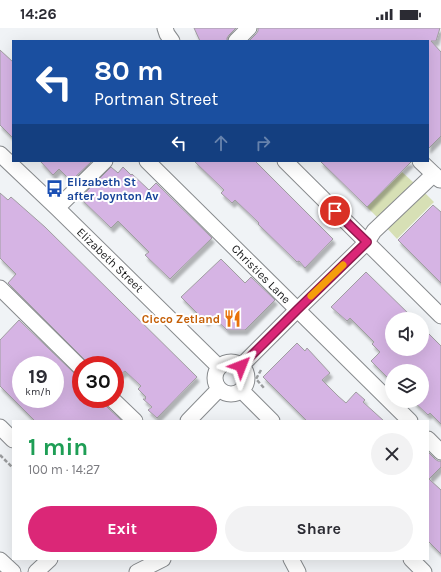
<!DOCTYPE html>
<html lang="en">
<head>
<meta charset="utf-8">
<style>
  :root { --surface:#fff; --page:#f2f2f3; --text:#2b2b33; --muted:#7c7c81; --accent:#db2777 }
  body { margin:0; font-family:Karla,sans-serif; background:var(--page); color:var(--text); height:100vh; display:flex; flex-direction:column; font-size:15px; white-space:nowrap }
  * { box-sizing:border-box; margin:0 }
  p { font-size:13px; color:var(--muted) }
  .icon { flex:none; width:22px; height:22px; fill:none; stroke:currentColor; stroke-width:2; stroke-linecap:round; stroke-linejoin:round }
  .map { position:relative; flex:1; overflow:hidden }
  .side { position:absolute; left:12px; top:392px; width:417px; height:140px; display:flex; flex-direction:column; background:var(--surface); border-radius:0px; box-shadow:0 4px 16px #0002 }
  .side>* { flex:none }
  .top-card { position:absolute; left:12px; top:12px; width:417px; height:122px; border-radius:0px; box-shadow:0 4px 16px #0002; background:#1a4fa0; color:#fff; overflow:hidden }
  .fabs { position:absolute; left:385px; top:284px; display:grid; gap:8px }
  .fabs a { display:grid; place-items:center; width:44px; height:44px; border-radius:50%; background:var(--surface); box-shadow:0 4px 16px #0002; font-size:20px }
  .speed { position:absolute; left:12px; top:328px; display:flex; gap:8px; font-size:20px; font-weight:700; text-align:center }
  .speed>* { display:grid; place-content:center; width:52px; height:52px; border-radius:50%; background:var(--surface); box-shadow:0 4px 16px #0002; line-height:1 }
  .speed small { font-size:10px; font-weight:400 }
  .speed .limit { border:6px solid #d22; background:#fff; color:#111 }
  .pin { position:absolute; display:grid; place-items:center; width:34px; height:34px; color:#fff; margin:-17px; border:2px solid #fff; border-radius:50%; box-shadow:0 1px 4px #0007 }
  .me { position:absolute; width:44px; margin:-22px; rotate:45deg; stroke-linejoin:round; filter:drop-shadow(0 0 3px #0008) }
  .turn { display:flex; align-items:center; gap:14px; height:84px; padding:0 16px; font-size:18px }
  .turn .icon { width:52px; height:52px; stroke-width:2.5 }
  .turn b { display:block; font-size:28px; line-height:34px }
  .lanes { display:flex; align-items:center; height:38px; padding:0 16px; background:#0003; justify-content:center; gap:20px; direction:ltr }
  .lanes .off { opacity:.35 }
  .round { display:grid; place-items:center; flex:none; width:42px; height:42px; border-radius:21px; background:var(--page) }
  .summary { display:flex; align-items:center; justify-content:space-between; height:68px; padding:0 16px }
  h1 { font-size:24px; font-weight:700; line-height:30px; color:#1e9e55 }
  .button { display:flex; gap:8px; margin-top:auto; padding:8px 16px }
  .button a { flex:1; height:46px; border-radius:24px; background:var(--accent); color:#fff; font-size:16px; font-weight:700; line-height:46px; text-align:center }
  .button a+a { background:var(--page); color:var(--text) }
  .status { display:flex; justify-content:space-between; align-items:center; height:28px; padding:0 20px; background:var(--surface); direction:ltr }
  .status svg { height:11px; fill:currentColor }
  .map>svg:first-child { display:block }
  .green { fill:#d7e0b5 }
  .building { fill:#d6b4e4; stroke:#a09ea1; fill-rule:evenodd; filter:url(#shadow) }
  .lines { fill:none; stroke-linecap:round; stroke-linejoin:round }
  .minor-casing { stroke:#888b8e; stroke-width:17 }
  .path { stroke:#9a9c9e; stroke-width:2.5; stroke-dasharray:4 2; stroke-linecap:butt }
  .minor { stroke:#fff; stroke-width:15 }
  .route-casing { stroke:#8e194d; stroke-width:10 }
  .route { stroke:#db2777; stroke-width:7 }
  .slow { stroke:#f59e0b; stroke-width:7 }
  .labels { text-anchor:middle; dominant-baseline:central; stroke-width:4; stroke-linejoin:round; paint-order:stroke }
  .transit-label { font-size:12px; font-weight:bold; fill:#164399; stroke:#fff; text-anchor:start }
  .street-label { font-size:12px; fill:#18191a; stroke:#fff }
  .food-label { font-size:12px; font-weight:bold; fill:#c56008; stroke:#fff; text-anchor:end }
</style>
</head>
<body>
<div class="status"><b>14:26</b><svg viewBox="0 0 49 12"><path d="M0 12V9h3v3zM5 12V6h3v6zM10 12V3h3v9zM15 12V0h3v12zM26 1h20v11H26zM47 4h2v5h-2z"/></svg></div>
<div class="map">
<svg width="441" height="544" viewBox="0 0 441 544">
  <defs>
    <filter id="shadow"><feDropShadow dx="2.5" dy="4.5" stdDeviation="1" flood-color="#0004"/></filter>
  </defs>
  <rect width="100%" height="100%" fill="#f0f3f6"/>
  <!-- green -->
  <path class="green" d="M402,144l12,11 -36,35 -11,-11z
    M422,162l12,12 -37,37 -11,-12z"/>
  <!-- building -->
  <path class="building" d="M194,0h42l-7,7 -2,3v3h-27z
    M258,0h182l-4,13h-5l10,11v84l-13,13v-108h-179l7,-7 2,-3z
    M0,22l13,12v76l-13,-13z
    M40,133h52l-21,20 -12,-12 -6,6z
    M194,133h61l78,78 -28,29 -6,-7 -2,1 -39,-38 1,-1 -24,-23 -3,3 -11,-10 3,-3z
    M320,133h91v1l-44,45z
    M111,139l7,6 5,-6 8,8 1,-1 17,16 7,-7 56,55 -42,41 -25,-24 4,-3 -31,-31 -7,7 -31,-30z
    M0,165l8,7 3,-3 34,30 152,150 -40,41 -9,-8 4,-3 -9,-8h3l-1,-1 1,-1 -8,-8 3,-3 -16,-15 -4,3 -6,-6v-3h-26l-2,-3 -79,-79 8,-9 -16,-16z
    M433,177l8,7v71l-43,-43z
    M221,231l24,24 6,-6 24,23 -30,30h-18l-15,-14 -6,6 -25,-25z
    M366,244l48,47h-22v30h30v-22l19,19v78l-11,-11 -2,2 -15,-14h9v-30h-30v11l-21,-21 9,-9 -8,-8 2,-2 -24,-24 -3,3 -16,-14z
    M19,292l56,54 3,3h3v22h22l1,3 2,4 16,15h-87l-35,-35v-46zM21,337h34v34h-34z
    M297,315l8,8 2,-3 23,25 -8,7 16,16 8,7 10,-11 9,8 -2,2 21,19h-77l-44,-44z
    M428,424l7,7 3,2h3v6l-12,12 12,11v64l-13,-13z"/>
  <g class="lines">
    <defs>
      <path id="minor" d="M165,0l2,6 5,7
        M236,13l13,-13
        M0,126l57,54 162,159
        M147,133l263,260
        M285,133l156,155
        M420,133l20,19
        M57,180l48,-47
        M0,260l81,80
        M215 350a16 16 0 1 1 32 0a16 16 0 1 1-32 0Z
        M241,338l56,-56 70,-68 7,-11 60,-57
        M241,362l31,31
        M112,371l23,22
        M188,393l31,-32
        M0,399l13,13
        M428,411l13,13
        M291,531l7,13
        M411,531l13,13
        M0,532l13,12
        M36,544l14,-13
        M137,544l26,-13"/>
    </defs>
    <!-- minor casing -->
    <use href="#minor" class="minor-casing"/>
    <!-- path -->
    <path class="path" d="M261,342l-5,9 8,9
      M0,427l13,13"/>
    <!-- minor -->
    <use href="#minor" class="minor"/>
  </g>
  <g class="lines">
    <defs>
      <path id="route" d="M241,338l56,-56 70,-68 -32,-31"/>
    </defs>
    <!-- route casing -->
    <use href="#route" class="route-casing"/>
    <!-- route -->
    <use href="#route" class="route"/>
    <!-- slow -->
    <path class="slow" d="M311,268l32,-31"/>
  </g>
  <!-- icons -->
  <defs>
    <symbol id="bus-bare" viewBox="-9 -9 18 18"><path d="M-5-6H5V4H4V6H2V4H-2V6H-4V4H-5ZM-3.5-4V0h7V-4ZM-3.5 1.2v1.5H-2V1.2ZM2 1.2v1.5H3.5V1.2Z" fill="#1a4fb4" stroke="#fff" stroke-width="2.5" paint-order="stroke"/></symbol>
    <symbol id="restaurant-bare" viewBox="-9 -9 18 18"><path d="M-5-6h1v4h1v-4h1v4h1v-4h1v5L-1.5 .5V6h-2V.5L-5-1ZM5-6V6H3V1.5H1.5Q1.5-4 5-6Z" fill="#e8710a" stroke="#fff" stroke-width="2.5" paint-order="stroke"/></symbol>
  </defs>
  <g fill-rule="evenodd">
    <use href="#bus-bare" x="42" y="148" width="25" height="25"/>
    <use href="#restaurant-bare" x="220" y="278" width="25" height="25"/>
  </g>
  <g class="labels">
    <!-- transit labels -->
    <g class="transit-label">
      <text x="67" y="154">Elizabeth St<tspan x="67" dy="14">after Joynton Av</tspan></text>
    </g>
    <!-- street labels -->
    <g class="street-label">
      <text transform="translate(110 232) rotate(44)">Elizabeth Street</text>
      <text transform="translate(261 246) rotate(45)">Christies Lane</text>
    </g>
    <!-- food labels -->
    <g class="food-label">
      <text x="220" y="291">Cicco Zetland</text>
    </g>
  </g>
</svg>
<div class="fabs">
<a><svg class="icon" aria-label="sound" viewBox="0 0 24 24"><path d="M4 9h4l5-4v14l-5-4H4zM17 9q2 3 0 6"/></svg></a>
<a><svg class="icon" aria-label="layers" viewBox="0 0 24 24"><path d="M12 4l9 5-9 5-9-5zM3 14l9 5 9-5"/></svg></a>
</div>
<div class="speed"><div>19<small>km/h</small></div><div class="limit">30</div></div>
<div class="pin" style="left:335px;top:183px;background:#d93025"><svg class="icon" aria-label="arrive" viewBox="0 0 24 24"><path d="M6 21V4h12l-3 4 3 4H6"/></svg></div>
<svg class="me" style="left:241px;top:338px" viewBox="-20 -20 40 40"><path d="M0-17L14 15 0 8-14 15z" fill="#db2777" stroke="#fff" stroke-width="4"/></svg>
<div class="top-card">
<div class="turn"><svg class="icon" aria-label="left" viewBox="0 0 24 24"><path d="M17 20v-9H6M10 6l-5 5 5 5"/></svg><div><b>80 m</b>Portman Street</div></div>
<div class="lanes"><svg class="icon" aria-label="left" viewBox="0 0 24 24"><path d="M17 20v-9H6M10 6l-5 5 5 5"/></svg><svg class="icon off" aria-label="ahead" viewBox="0 0 24 24"><path d="M12 20V5M6 11l6-6 6 6"/></svg><svg class="icon off" aria-label="right" viewBox="0 0 24 24"><path d="M7 20v-9h11M14 6l5 5-5 5"/></svg></div>
</div>
<section class="side">
<div class="summary"><div><h1>1 min</h1><p>100 m · 14:27</p></div><a class="round"><svg class="icon" aria-label="close" viewBox="0 0 24 24"><path d="M6 6l12 12M18 6L6 18"/></svg></a></div>
<div class="button"><a>Exit</a><a>Share</a></div>
</section>
</div>
</body>
</html>
